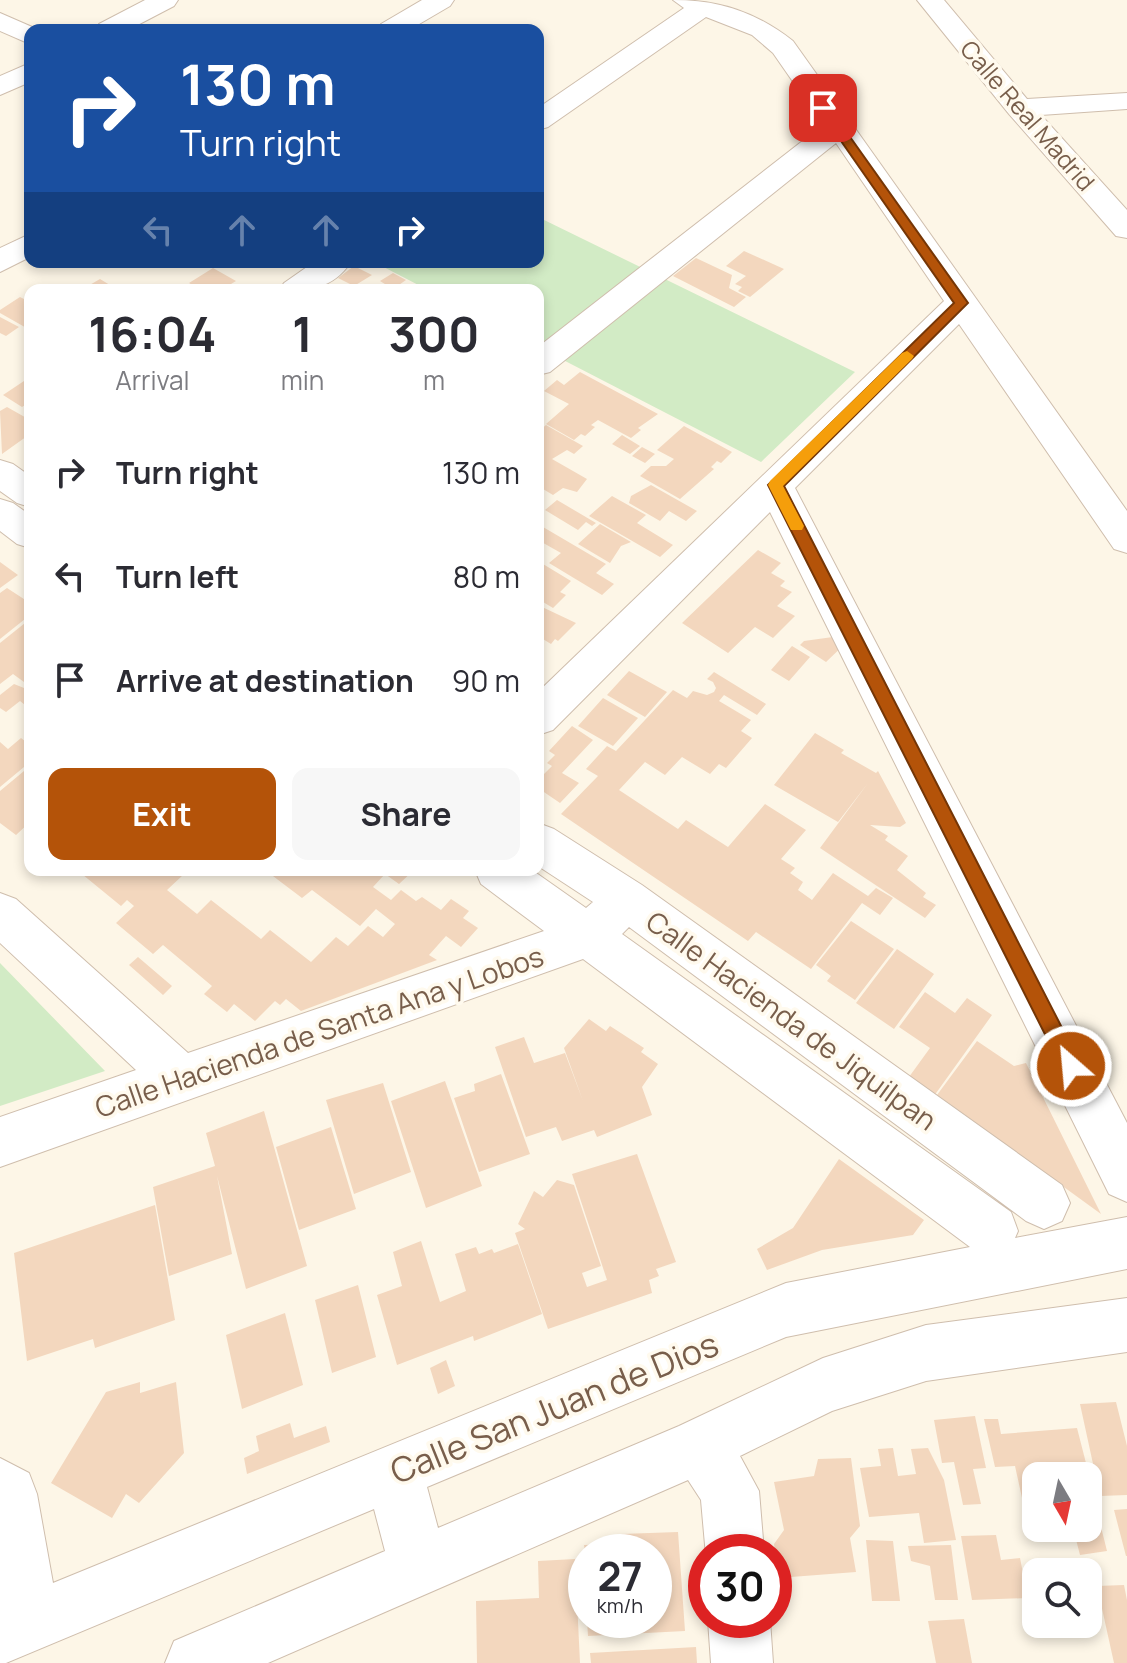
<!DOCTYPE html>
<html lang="en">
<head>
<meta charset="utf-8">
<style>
  :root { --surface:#fff; --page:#f7f7f7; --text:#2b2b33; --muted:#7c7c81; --accent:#b45309 }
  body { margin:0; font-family:Manrope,sans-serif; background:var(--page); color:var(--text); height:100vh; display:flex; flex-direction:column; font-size:30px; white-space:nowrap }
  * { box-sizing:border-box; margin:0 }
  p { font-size:26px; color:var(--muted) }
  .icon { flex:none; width:44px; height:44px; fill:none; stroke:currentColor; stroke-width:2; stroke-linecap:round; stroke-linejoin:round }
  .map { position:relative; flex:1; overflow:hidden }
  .panel { position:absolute; left:24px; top:284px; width:520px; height:592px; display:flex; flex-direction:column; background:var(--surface); border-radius:16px; box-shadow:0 4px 12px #0003 }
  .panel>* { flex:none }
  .top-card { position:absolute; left:24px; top:24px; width:520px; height:244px; border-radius:16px; box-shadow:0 4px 12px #0003; background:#1a4fa0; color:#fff; overflow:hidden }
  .needle { width:52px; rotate:171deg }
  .tools { position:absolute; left:1022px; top:1462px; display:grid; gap:16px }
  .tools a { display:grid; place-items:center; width:80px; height:80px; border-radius:16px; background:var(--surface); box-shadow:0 4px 12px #0003; font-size:40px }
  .speed { position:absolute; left:568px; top:1534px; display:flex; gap:16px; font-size:40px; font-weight:700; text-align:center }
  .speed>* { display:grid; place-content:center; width:104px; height:104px; border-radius:50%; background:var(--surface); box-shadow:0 4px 12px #0003; line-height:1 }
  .speed small { font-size:20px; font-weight:400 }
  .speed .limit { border:12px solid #d22; background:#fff; color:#111 }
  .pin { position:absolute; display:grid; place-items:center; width:68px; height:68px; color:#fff; margin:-34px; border-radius:16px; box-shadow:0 4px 12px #0006 }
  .me { position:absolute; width:88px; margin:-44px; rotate:333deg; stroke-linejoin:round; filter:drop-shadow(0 0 6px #0008) }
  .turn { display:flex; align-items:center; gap:28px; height:168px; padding:0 24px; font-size:36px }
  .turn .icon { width:104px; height:104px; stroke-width:2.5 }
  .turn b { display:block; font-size:56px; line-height:68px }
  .lanes { display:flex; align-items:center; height:76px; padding:0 24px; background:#0003; justify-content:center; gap:40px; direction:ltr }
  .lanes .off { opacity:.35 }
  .eta { display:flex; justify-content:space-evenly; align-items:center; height:136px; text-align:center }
  .eta b { font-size:48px; font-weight:700; line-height:56px }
  .primary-button { display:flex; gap:16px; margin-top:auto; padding:16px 24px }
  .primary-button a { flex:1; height:92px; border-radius:16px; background:var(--accent); color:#fff; font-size:32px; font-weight:700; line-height:92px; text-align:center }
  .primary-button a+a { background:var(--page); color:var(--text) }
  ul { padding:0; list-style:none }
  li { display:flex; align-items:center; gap:24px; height:104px; padding:0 24px }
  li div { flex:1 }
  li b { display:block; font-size:30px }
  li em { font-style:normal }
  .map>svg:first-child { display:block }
  .green { fill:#d2ebc5 }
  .building { fill:#f3d7be }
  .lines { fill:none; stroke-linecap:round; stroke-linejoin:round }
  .minor-casing { stroke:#cfbead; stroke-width:2 }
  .minor { fill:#fff; fill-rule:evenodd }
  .route { fill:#b45309; stroke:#753606; stroke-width:2 }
  .slow { fill:#f59e0b }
  .labels { text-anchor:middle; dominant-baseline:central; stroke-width:7; stroke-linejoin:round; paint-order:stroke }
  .far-street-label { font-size:24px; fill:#785e4b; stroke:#fffaee }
  .street-label { font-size:28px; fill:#785e4b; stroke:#fffaee }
  .near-street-label { font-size:34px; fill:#785e4b; stroke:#fffaee }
</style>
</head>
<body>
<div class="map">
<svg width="1127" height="1663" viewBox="0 0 1127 1663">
  <rect width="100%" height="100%" fill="#fdf6e7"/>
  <!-- green -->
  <path class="green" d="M538,217l317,155 -94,90 -223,-115v-57h-110l-54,-28h164z
    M0,963l105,108 -105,35z"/>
  <!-- building -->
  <path class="building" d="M744,251l40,18 -34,28 -12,-6 4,-4 -7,-3 11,-8 -20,-10z
    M696,258l36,17 -3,13 17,9 -12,10 -61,-31z
    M354,266l18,9 -18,11 7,4h-13l6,-4 -16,-8z
    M213,268l23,13 -15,9h-20l-12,-7z
    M393,273l13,7 -13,9 -13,-8z
    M100,279l18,11h-37z
    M20,297l10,5v28l-30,-17v-3z
    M0,317l19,10 -13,9 -6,-3z
    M580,372l78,42 -20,14 3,2 -10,8 -33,-18 -7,5 4,2 -10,9 -4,-2 -7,6 -28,-16 23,-20 -25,-13 13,-11 7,5z
    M30,377v25l-8,5 -19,-12z
    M7,407l23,13v14l-28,20 -2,-43z
    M546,425l37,21 -9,8 -7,-4 -15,9 35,20 -10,13 -14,-4 -10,7 -15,-9v-54z
    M684,426l48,26 -11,11 -4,-2 -6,6 3,2 -34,30 -40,-23 11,-10h15l8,-7 -17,-9z
    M622,435l18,11 -10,8 -18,-10z
    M642,447l13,7 -10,9 -13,-7z
    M651,485l46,26 -11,10 -17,-10 -9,10 -31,-18 2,-7z
    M612,496l34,19 -9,8 36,22 -13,12 -71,-41z
    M557,500l39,23 -4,3 -6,-4 -8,8 -33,-20z
    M600,524l31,18 -10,4 -11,17 -32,-19z
    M543,527l63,37 -10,9 18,11 -12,11 -53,-32 12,-10 -23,-13v-8z
    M758,550l23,13 -10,10 14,8 -5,5 12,6 -15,14 18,10 -22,22 -18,-11 -27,26 -46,-30z
    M538,561l33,20 -11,11 6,3 -13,13 -15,-9z
    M0,562l18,13 -18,13z
    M7,588l23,15v12l-30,24v-46z
    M538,601l5,2 -3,3 36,17 -18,18 -3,-2 -4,5 -13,-8z
    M30,619v58l-6,5 -11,-8 -13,10v-41z
    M840,636l8,5 -22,21 -26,-17 4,-4z
    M792,646l18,11 -21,24 -18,-11z
    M629,671l38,21 -22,25 -38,-22z
    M714,672l52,32 -9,11 -33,-20 -5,6 32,19 -10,11 11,7 -26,30 -7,-4 -9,10 -28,-17 -17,18 -20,-13 -26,28 59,39 8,-9 42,27 37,-43 41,26 -25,29 14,9 -5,5 13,9 -5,8 14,10 21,-27 35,23 8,-8 17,10 -13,17 -18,-12 -51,66 -55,-37 -8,9 -187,-127 37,-38 -12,-7 21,-23 9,5 57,-61 14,8 6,-7 14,4 7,-3 2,-4 -3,-6 -6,-3z
    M30,683v26l-10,-8 -14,11 -6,-4v-13l14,-11 10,4z
    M603,698l35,20 -25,28 -35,-20z
    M572,726l21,14 -31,33 17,10 -19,20 -22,-15v-8l14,-14 -5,-3 8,-8 -6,-4z
    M815,733l29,17 -3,3 35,20 2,-2 28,52 -6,4 -30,-2 18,11 -3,4 23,16 -11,14 29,23 -3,4 13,8 -11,13 -105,-70 48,-65 -30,39 -64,-37z
    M21,738l9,7v17l-30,25v-45l8,7z
    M30,766v56l-14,13 -16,-12v-32z
    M77,870h100l6,5 -16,15 30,24 14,-14 50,39 9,-9 41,32 25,-25 12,9 20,-20 15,11 12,-13 -19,-15 -16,17 -48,-36 -10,8 -37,-28h149l-15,14 -14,-10 -12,13 18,13 10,-10 15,11 6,-4 19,13 10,-11 18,12 -6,7 15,10 -17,19 -15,-11 -17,19 8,5 -136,51 -15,-12 -6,6 -5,-4 -20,20 -21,-17 -7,8 -23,-18 8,-8 -49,-41 -10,9 -37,-31 18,-17 -7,-6 -6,6z
    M851,921l43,28 -39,51 -28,-19 4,-5 -15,-11z
    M897,949l37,25 -40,55 -38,-26z
    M138,957l34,29 -9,9 -34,-30z
    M925,992l30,21 12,-15 25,17 -58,81 -25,-19 21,-29 -31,-21z
    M589,1019l17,12 4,-5 34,22 -3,4 17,12 -16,23 10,28 -55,22 -3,-7 -32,11 -6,-14 -30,10 -31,-90 29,-10 10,26 31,-10 18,48 -19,-53z
    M977,1041l37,25 12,-3 75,151 -164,-119z
    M501,1074l29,80 -51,18 -25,-74 21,-7 -1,-7z
    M445,1081l37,105 -56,22 -35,-107z
    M383,1083l28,89 -57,22 -28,-94z
    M264,1111l43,155 -61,23 -29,-113 15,78 -63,22 -16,-89 62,-21 -9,-33z
    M331,1127l25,82 -57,21 -23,-83z
    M637,1154l39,108 -20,7 3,7 -10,4 3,13 -104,36 -33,-96 10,-4 -7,-5 16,-33 9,6 14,-17 17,5 27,81 -19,7 5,14 20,-7 -35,-106z
    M839,1159l85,61 -11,15 -91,15 -55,20 -10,-21 36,-21z
    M155,1205l20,115 -80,28 -2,-9 -66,22 -13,-108z
    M421,1241l19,61 26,-11 -11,-37 21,-7 3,7 13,-5 2,4 24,-9 24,70 -68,27 -1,-5 -76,29 -20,-70 25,-9 -9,-34z
    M358,1285l18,72 -44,16 -17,-73z
    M285,1313l18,72 -61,24 -16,-74z
    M446,1360l9,26 -17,8 -8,-26z
    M140,1382v11l36,-11 8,71 -45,50 -13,-9 -14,24 -61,-35 55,-91z
    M1116,1402l11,44v49l-27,1 -20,-92z
    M975,1416l11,52 -13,1 8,35 -18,1 -9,-43 -12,1 -8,-43z
    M984,1419h14l3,15 76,-6 19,74h-8v-26h-52v30l-12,1 -9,-41 -20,1z
    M290,1423l4,15 32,-12 4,16 -83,32 -3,-16 15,-7 -3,-15z
    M893,1448l5,28 18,-2 -5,-25 17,-1 16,32 12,60 -32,3 -5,-30 -50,4 -9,-49 21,-2 -3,-17z
    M851,1458l9,68 -10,12 6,34 -78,6 -4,-34 10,-14 -10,-48 40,-6 4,-17z
    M1127,1509v47h-1l-12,-46z
    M1088,1515h10l9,36 -27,4 -7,-27h15z
    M678,1532l7,99 -97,5 -1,-16h67v-68h-69l-1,-7 37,-1v-10z
    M996,1535l5,25 19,-2 8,40 -56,2 -11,-64z
    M866,1540l27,1 7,60h-28z
    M951,1545l7,55h-23l-5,-34 -19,-5 -3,-15z
    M575,1559l5,104h-103l-1,-62 63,-3 -1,-37z
    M1031,1563l57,1 1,8h-53l-2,10z
    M1124,1585l3,15v63h-13l-17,-77z
    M964,1619l8,44h-36l-8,-42z
    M696,1647l1,16h-106l-1,-10z"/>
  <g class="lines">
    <defs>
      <path id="minor" d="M145,0h33l-4,6 -46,24h-33l4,-6z
        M422,0h32l-4,6 -41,24h-32l4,-6z
        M673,0c47,0 83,12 120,41l334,470v42l-13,-4 -155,-225 -164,164 332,635v79l-18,-8 -339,-682 -217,218 -15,5v-43l406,-391 -108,-158 -286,229 -12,3v-28l285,-222 -50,-72 -21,-18 -46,-18 -158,110 -10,3v-22l146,-100z
        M917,0h27l83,99 100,-6v16l-86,6 86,95v28l-11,-2 -107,-122z
        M0,13l39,17h-9v14l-30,-13z
        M30,63v19l-30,13v-19z
        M30,234v23l-30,15v-24z
        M314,262h37c-19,28 -42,28 -72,28l5,-7z
        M0,460l13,4 17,12v31l-13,-4 -17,-12z
        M0,499l13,4 17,12v33l-13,-4 -17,-13z
        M538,823l16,6 88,56 420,300 8,18 -8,18 -18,8 -18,-8 -397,-294 -7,7 389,278 7,19 -3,7 112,-21v52l-341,68 -359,150 11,41 241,-102 144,-68 103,-33 201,-27v54l-201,29 -94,30 -92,45 19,35 5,61h-58v4l-5,-56 -13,-20 -420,183h-103l9,-22 211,-90 -11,-42 -368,154h-6v-205l29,15 8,21 16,89 733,-300 184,-36 -387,-288 -583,208v-50l136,-47 -136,-127v-50l16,6 172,154 356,-122 -63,-47 -6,-14h57l54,38 7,-6 -55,-36z
        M708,1620h62l3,43h-62z"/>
    </defs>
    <!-- minor casing -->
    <use href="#minor" class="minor-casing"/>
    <!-- minor -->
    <use href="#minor" class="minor"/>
  </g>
  <!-- route -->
  <path class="route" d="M819,106h9l140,197 -184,183 294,573 3,7 -3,6 -7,3 -7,-3 -296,-587 186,-182 -136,-195z"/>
  <!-- slow -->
  <path class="slow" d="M907,351l7,5 -2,3 -129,127 21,40 -2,4h-11l-23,-45 2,-4 132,-128z"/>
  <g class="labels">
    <!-- far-street labels -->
    <g class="far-street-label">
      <text transform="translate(1028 115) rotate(49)">Calle Real Madrid</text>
    </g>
    <!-- street labels -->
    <g class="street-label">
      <text transform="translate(792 1020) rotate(36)">Calle Hacienda de Jiquilpan</text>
      <text transform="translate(319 1031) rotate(-19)">Calle Hacienda de Santa Ana y Lobos</text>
    </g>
    <!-- near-street labels -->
    <g class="near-street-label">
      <text transform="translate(554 1407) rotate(-22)">Calle San Juan de Dios</text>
    </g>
  </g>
</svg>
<div class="tools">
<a><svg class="needle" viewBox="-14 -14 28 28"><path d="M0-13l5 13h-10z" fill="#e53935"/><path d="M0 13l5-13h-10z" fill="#7c7c81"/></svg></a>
<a><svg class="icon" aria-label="search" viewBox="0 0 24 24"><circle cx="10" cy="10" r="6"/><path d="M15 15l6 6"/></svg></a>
</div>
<div class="speed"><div>27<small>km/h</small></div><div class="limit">30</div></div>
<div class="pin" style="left:823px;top:108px;background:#d93025"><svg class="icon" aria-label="arrive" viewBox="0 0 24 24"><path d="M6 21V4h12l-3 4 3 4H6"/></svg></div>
<svg class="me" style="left:1071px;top:1066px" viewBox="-20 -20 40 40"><circle r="17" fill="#b45309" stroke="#fff" stroke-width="3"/><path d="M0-11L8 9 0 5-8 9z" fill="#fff"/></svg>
<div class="top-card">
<div class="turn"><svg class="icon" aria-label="right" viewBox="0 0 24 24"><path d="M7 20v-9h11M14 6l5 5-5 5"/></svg><div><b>130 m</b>Turn right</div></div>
<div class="lanes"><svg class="icon off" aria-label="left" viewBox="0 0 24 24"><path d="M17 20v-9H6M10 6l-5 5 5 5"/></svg><svg class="icon off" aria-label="ahead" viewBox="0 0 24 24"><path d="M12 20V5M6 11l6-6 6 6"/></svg><svg class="icon off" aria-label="ahead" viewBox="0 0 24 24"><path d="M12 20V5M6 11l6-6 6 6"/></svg><svg class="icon" aria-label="right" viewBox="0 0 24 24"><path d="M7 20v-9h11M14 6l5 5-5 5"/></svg></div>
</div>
<section class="panel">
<div class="eta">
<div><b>16:04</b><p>Arrival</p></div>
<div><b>1</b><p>min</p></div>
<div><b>300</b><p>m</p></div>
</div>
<ul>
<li><svg class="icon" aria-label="right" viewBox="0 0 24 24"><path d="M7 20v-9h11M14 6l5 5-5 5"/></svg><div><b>Turn right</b></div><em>130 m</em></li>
<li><svg class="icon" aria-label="left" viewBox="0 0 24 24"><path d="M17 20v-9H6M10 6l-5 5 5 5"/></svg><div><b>Turn left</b></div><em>80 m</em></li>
<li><svg class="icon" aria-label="arrive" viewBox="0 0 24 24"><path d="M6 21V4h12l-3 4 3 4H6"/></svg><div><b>Arrive at destination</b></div><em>90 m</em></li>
</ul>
<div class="primary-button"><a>Exit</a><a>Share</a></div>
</section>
</div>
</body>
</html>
